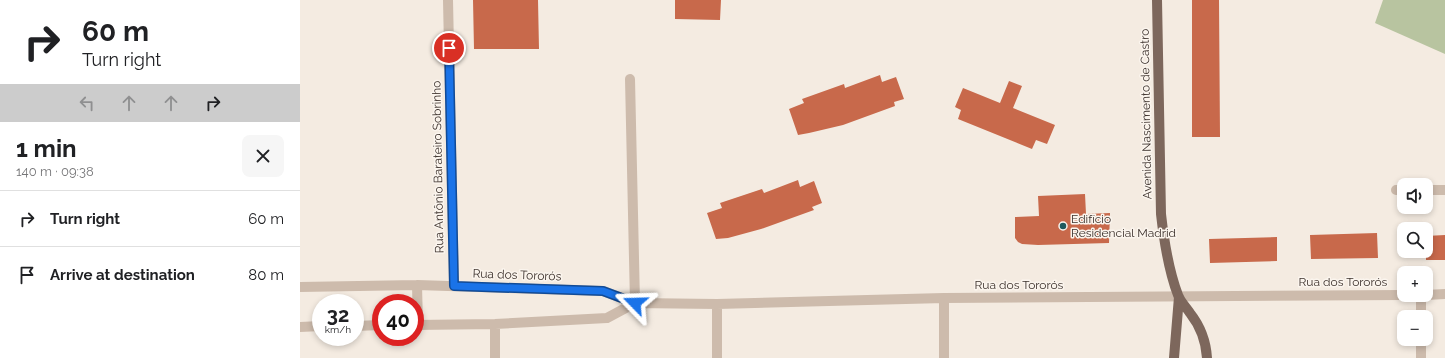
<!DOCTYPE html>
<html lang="en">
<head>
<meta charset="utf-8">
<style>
  :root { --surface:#fff; --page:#f6f6f6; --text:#202124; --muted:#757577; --line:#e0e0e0 }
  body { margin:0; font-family:Raleway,sans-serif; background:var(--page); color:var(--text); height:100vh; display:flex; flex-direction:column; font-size:15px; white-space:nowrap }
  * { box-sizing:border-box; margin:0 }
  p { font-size:13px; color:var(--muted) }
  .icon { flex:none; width:22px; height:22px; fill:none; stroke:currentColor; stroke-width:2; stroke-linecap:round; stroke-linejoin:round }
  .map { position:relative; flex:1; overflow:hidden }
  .drawer { display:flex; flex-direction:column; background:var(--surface); width:300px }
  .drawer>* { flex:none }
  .banner { background:#fff; color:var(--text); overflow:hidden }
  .tools { position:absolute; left:1097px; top:178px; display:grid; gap:8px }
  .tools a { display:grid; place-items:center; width:36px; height:36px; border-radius:8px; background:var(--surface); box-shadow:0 2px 6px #0003; font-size:20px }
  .speed { position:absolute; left:12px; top:294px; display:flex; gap:8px; font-size:20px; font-weight:700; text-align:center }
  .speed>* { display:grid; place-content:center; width:52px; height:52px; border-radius:50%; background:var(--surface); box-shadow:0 2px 6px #0003; line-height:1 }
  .speed small { font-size:10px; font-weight:400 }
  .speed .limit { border:6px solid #d22; background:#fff; color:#111 }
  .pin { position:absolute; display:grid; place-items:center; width:34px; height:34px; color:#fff; margin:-17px; border:2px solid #fff; border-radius:50%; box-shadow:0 1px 4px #0007 }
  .me { position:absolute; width:44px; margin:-22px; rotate:292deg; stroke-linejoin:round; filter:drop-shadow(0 0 3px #0008) }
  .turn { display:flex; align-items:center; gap:14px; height:84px; padding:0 16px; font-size:18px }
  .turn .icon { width:52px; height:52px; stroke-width:2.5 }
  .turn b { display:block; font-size:28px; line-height:34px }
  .lanes { display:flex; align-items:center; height:38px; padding:0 16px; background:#0003; justify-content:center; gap:20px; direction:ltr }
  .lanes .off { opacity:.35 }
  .round { display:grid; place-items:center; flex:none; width:42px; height:42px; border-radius:8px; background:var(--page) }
  .headline { display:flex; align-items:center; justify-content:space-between; height:68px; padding:0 16px }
  h1 { font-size:24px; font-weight:700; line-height:30px }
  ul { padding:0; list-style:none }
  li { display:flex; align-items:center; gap:12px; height:56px; padding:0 16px; border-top:1px solid var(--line) }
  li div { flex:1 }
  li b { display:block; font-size:15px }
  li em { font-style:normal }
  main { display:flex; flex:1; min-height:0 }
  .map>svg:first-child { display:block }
  .green { fill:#b8c4a0 }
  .building { fill:#c8694b }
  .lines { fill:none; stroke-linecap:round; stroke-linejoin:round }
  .minor { stroke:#cdbbac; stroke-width:10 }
  .major { stroke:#7d675c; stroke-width:10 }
  .route-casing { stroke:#114b97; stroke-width:10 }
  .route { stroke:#1a73e8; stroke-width:7 }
  .poi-dot { fill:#1f5a5e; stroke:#fbf5ee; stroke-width:1.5 }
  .labels { text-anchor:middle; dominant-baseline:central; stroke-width:3; stroke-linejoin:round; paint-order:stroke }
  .street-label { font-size:12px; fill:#3b302b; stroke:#fbf5ee }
  .poi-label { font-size:12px; fill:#3b302b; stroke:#fbf5ee; text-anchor:start }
</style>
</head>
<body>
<main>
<section class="drawer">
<div class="banner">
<div class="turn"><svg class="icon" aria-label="right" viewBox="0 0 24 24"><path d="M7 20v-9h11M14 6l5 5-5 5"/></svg><div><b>60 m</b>Turn right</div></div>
<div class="lanes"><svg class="icon off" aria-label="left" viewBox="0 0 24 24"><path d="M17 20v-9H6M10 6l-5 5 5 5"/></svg><svg class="icon off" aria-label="ahead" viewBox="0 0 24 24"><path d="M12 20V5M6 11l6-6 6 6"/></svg><svg class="icon off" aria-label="ahead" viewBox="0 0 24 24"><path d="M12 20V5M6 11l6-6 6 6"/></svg><svg class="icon" aria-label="right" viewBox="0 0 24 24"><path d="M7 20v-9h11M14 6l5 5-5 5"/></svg></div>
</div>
<div class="headline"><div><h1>1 min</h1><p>140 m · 09:38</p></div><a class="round"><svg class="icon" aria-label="close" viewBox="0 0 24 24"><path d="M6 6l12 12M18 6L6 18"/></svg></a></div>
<ul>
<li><svg class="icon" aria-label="right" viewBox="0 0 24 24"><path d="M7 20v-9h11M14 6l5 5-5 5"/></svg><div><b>Turn right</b></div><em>60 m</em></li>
<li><svg class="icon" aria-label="arrive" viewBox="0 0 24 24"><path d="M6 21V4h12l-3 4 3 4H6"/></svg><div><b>Arrive at destination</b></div><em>80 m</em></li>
</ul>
</section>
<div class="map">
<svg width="1145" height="358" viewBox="0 0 1145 358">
  <rect width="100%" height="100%" fill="#f4ebe1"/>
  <!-- green -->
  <path class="green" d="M1083,0h62v54l-70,-31z"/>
  <!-- building -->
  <path class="building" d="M173,0h65l1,49h-65z
    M375,0h46l-1,20 -45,-1z
    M892,0h27l1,137h-28z
    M580,75l2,7 14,-5 8,22 -10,3 1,4 -52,19 -34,8 -11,2 -9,-26 15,-6 -2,-4 42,-15 1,4z
    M709,81l13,5 -9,22 42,17 -8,19 -11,-4 -4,9 -74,-30 3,-9 -6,-3 8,-19 37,15z
    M498,180l2,7 14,-6 8,22 -10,4 2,3 -53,19 -33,9 -12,1 -9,-26 15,-5 -2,-5 42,-14 2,4z
    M785,194l1,20 24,-1 -1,30 -71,2 -16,-1 -4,-2 -3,-4v-21l24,-1 -1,-20z
    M1077,233l1,25 -67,1 -1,-24z
    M1145,235v25h-19v-24z
    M977,237v24l-67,2 -1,-24z"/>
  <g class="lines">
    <!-- minor -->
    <path class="minor" d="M148,0l6,286
      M330,79l5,224
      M1096,190h8
      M1126,190h19
      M117,285l1,39
      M0,287l117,-2 186,6 32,12 82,1 227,-6 460,-3
      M1126,295l19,-1
      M644,298v60
      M417,304v54
      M1121,317v-22
      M195,324v34
      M115,325l80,-1 112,-6 28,-15
      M55,326l26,-1
      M0,327l21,-1
      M1121,358v-19"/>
    <!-- major -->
    <path class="major" d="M857,0l4,214c3,27 7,55 17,81 2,6 8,12 12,18 11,14 16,28 17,45
      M874,358l5,-61"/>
  </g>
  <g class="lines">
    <defs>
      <path id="route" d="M149,48l5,238 149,5 32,12"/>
    </defs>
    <!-- route casing -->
    <use href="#route" class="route-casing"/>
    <!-- route -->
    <use href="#route" class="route"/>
  </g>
  <!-- markers -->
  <circle class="poi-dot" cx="763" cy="226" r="4"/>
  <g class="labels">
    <!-- street labels -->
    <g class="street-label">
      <text transform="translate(846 114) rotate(-91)">Avenida Nascimento de Castro</text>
      <text transform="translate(138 167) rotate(-91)">Rua Antônio Barateiro Sobrinho</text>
      <text transform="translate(217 275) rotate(2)">Rua dos Tororós</text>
      <text x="1043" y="282">Rua dos Tororós</text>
      <text x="719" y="285">Rua dos Tororós</text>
    </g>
    <!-- poi labels -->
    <g class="poi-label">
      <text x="771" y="219">Edifício<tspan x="771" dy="14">Residencial Madrid</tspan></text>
    </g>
  </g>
</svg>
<div class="tools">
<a><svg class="icon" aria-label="sound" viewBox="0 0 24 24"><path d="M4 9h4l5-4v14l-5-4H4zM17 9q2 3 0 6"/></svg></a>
<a><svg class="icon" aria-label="search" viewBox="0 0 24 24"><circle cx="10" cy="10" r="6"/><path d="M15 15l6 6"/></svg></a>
<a>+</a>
<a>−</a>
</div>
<div class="speed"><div>32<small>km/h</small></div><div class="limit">40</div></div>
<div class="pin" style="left:149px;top:48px;background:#d93025"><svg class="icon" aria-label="arrive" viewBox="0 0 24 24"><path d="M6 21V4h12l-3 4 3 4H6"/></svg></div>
<svg class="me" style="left:335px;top:303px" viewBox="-20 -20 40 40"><path d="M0-17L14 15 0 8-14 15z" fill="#1a73e8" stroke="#fff" stroke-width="4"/></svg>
</div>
</main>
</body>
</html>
